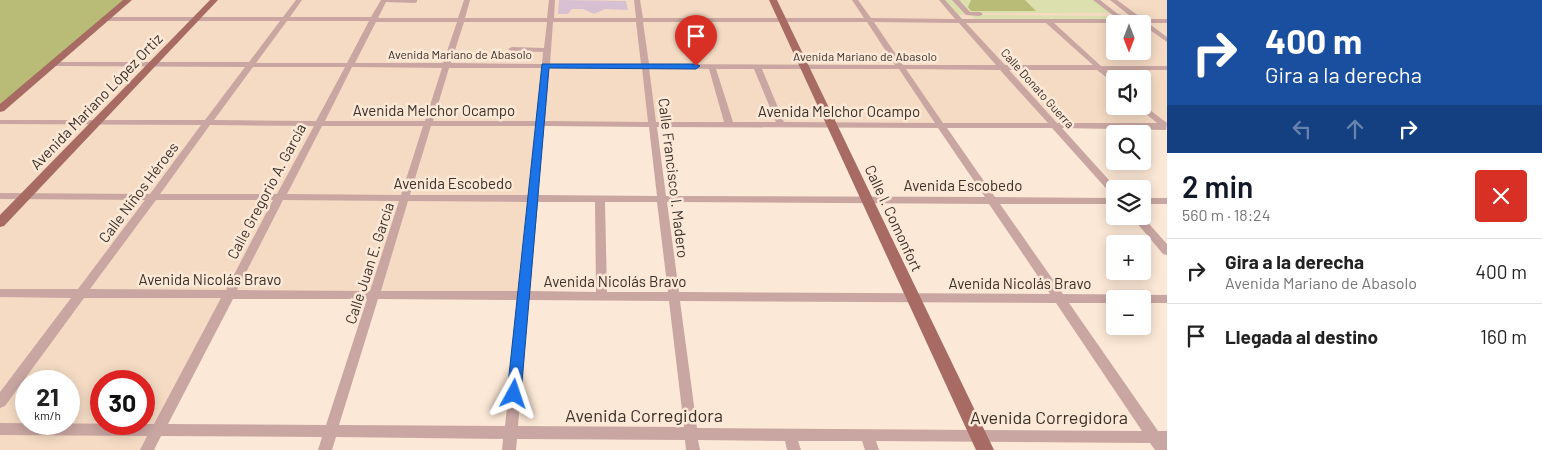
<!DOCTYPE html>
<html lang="es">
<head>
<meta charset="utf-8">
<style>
  :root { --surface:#fff; --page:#f6f6f6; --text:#222; --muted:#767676; --line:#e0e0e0; --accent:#111827 }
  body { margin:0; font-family:Barlow,sans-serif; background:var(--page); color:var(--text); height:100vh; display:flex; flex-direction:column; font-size:19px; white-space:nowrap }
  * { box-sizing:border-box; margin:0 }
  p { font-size:16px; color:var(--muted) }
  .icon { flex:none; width:28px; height:28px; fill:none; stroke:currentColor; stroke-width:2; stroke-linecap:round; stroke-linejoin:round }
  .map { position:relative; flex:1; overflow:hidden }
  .sheet { display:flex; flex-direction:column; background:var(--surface); width:375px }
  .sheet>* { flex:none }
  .hud { background:#1a4fa0; color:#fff; overflow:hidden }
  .needle { width:32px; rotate:180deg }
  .tools { position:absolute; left:1106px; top:15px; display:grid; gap:10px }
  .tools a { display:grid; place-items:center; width:45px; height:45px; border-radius:5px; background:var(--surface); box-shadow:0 2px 12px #0003; font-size:25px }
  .speed { position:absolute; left:15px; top:370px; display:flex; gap:10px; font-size:25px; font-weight:700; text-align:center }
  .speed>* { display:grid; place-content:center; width:65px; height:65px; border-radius:50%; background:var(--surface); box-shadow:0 2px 12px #0003; line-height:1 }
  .speed small { font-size:12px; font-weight:400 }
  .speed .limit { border:8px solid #d22; background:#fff; color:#111 }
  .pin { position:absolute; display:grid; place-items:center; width:42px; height:42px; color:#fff; margin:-51px -21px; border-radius:50% 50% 50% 0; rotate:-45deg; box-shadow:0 0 5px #0007 }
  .pin .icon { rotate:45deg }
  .me { position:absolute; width:55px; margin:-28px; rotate:5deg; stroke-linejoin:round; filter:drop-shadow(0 0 4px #0008) }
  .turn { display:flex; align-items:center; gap:18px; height:105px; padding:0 15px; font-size:22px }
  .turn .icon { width:65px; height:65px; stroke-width:2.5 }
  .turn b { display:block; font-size:35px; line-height:42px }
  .lanes { display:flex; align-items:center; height:48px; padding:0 15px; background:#0003; justify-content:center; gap:25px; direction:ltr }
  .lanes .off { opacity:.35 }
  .round { display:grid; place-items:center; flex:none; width:52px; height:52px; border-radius:5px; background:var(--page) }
  .summary { display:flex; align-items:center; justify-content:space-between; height:85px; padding:0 15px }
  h1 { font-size:30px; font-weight:600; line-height:38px; color:var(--accent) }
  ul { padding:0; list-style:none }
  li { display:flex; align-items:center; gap:15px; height:65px; padding:0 15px; border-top:1px solid var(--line) }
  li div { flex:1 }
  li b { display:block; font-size:19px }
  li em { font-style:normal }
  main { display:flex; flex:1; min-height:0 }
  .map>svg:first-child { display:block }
  .built { fill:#f5dbc4; fill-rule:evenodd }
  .green { fill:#dcdfae }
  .forest { fill:#b9bc76 }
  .building { fill:#d6c0d1 }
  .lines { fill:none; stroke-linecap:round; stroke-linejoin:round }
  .minor { fill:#c9a6a2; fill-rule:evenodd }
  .major { fill:#a76b64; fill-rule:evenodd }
  .route { fill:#1a73e8; stroke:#114b97 }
  .labels { text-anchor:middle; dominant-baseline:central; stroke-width:5; stroke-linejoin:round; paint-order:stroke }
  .far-street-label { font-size:12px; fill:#39312a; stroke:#fce8d6 }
  .street-label { font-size:15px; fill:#39312a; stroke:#fce8d6 }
  .near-street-label { font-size:18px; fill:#39312a; stroke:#fce8d6 }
</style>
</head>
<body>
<main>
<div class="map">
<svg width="1167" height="450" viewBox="0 0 1167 450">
  <rect width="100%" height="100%" fill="#fce8d6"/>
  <!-- built -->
  <path class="built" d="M0,0h1167v125l-628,-2 -17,171 -296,-1 -84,157h-142zM1115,24h27v27h-27zM1115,79h27v27h-27zM26,381h43v43h-43zM101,381h43v43h-43z"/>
  <!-- green -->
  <path class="green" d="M944,0h151l17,13h-146l1,1 -10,1z
    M972,15l145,1 7,5 -148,-1z"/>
  <!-- forest -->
  <path class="forest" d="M0,0h124l-124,105z
    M971,0h54l11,11h-65l-3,-4z"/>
  <!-- building -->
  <path class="building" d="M559,0l67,1 2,9 -23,-1 -11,5 -11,-5h-11l-4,5h-10z"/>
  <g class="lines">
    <!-- minor -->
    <path class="minor" d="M296,0h6l-12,17h81l10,-17h36v2l-2,1 -29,-1 -8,16h80l6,-18h6l-5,18h82l2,-18h6l-1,18h82l-2,-18h6l3,18h221l-12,-18h6l13,18 84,1 -16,-19h6l17,19h161l-9,-3 -21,-16h7l18,14 11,3 1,2h4l-24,-19h7l26,19h24v4h-19l19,14v5l-27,-19h-86l47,43h66v4h-61l10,9 -1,5 -18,-14h-88l48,53h100l-18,-15 -1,-2h4v-2l25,19 -1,7 -104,-2 55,61h-2v7l-3,-1 -60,-67h-105l48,69 120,1v6h-115l63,90 104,1v8h-25v-4h-27v4h-46l89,128h9v19h-12l-5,-7 -274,-2 3,9h-14l-3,-9h-64l3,9h-14l-2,-9 -87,-1 2,10h-14l-1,-10 -168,-1 -1,11h-14l1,-11 -167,-2 -4,13h-14l4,-13 -161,-1 -7,14h-14l7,-14 -147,-1v-12l154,1 67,-126h-137l-79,108 -5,2v-16l71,-94 -71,-1v-8h78l67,-89 -145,-1v-6l150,1 51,-69 -201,-1v-4h205l40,-53 -192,-1 -4,-2 4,-2h196l31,-41h-174l-3,-2 3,-2h177zM287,21h82l-22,42h-91zM376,22h81l-14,41h-88zM464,22h83l-3,26 -32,-1 -4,2 4,2 31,1 -1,12 -91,-1zM553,22h83l5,42h-91zM643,22h44l5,15 3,2 3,-2 -4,-15h173l28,43 -246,-1zM874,22l85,1 37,42h-93zM966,23h80l47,42h-88zM253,67h92l-29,54 -102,-1zM352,67l90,1 -17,53h-100zM449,68h93l-6,53h-103zM549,68h93l6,54 -103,-1zM649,68l60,1 15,53h-68zM716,69h38l22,53h-43zM762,69h137l36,54 -151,-1zM906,69l94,1 48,53h-105zM210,125l104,1 -37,68h-117zM322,126h101l-22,69 -114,-1zM431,126h105l-7,69h-119zM544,126l105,1 8,69 -119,-1zM657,127l281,1 47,69 -319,-1zM156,200h117l-47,90 -136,-1zM283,200l116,1 -29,90 -133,-1zM408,201l120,1 -9,89h-138zM538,202h57l1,90 -66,-1zM605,202h52l11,90h-61zM667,202l322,2 61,90 -371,-2zM233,299h134l-41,126 -158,-1zM378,299l140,1 -13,126 -166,-1zM529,300l140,1 15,126 -166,-1zM680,301l376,2 86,128 -445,-3z
      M952,0h7l11,12h10l3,2 -3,2 -14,-1z
      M1142,198h25v6h-25z
      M1131,216h11l25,28v11l-4,-1z"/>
    <!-- major -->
    <path class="major" d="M123,0h9l-128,111 -4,1v-8z
      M210,0h8l-214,226 -4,1v-12z
      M769,0h8l217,450h-18z"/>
  </g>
  <!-- route -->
  <path class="route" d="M542,64h154l4,2 -4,3 -147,-1 -28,326 -2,4 -5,2 -5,-2 -2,-4z"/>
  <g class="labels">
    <!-- far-street labels -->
    <g class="far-street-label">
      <text x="460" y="54">Avenida Mariano de Abasolo</text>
      <text x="865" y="56">Avenida Mariano de Abasolo</text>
      <text transform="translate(1038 88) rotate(48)">Calle Donato Guerra</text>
    </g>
    <!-- street labels -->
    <g class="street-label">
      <text transform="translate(96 101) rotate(-46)">Avenida Mariano López Ortiz</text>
      <text x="434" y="110">Avenida Melchor Ocampo</text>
      <text x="839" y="111">Avenida Melchor Ocampo</text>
      <text transform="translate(674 178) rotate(83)">Calle Francisco I. Madero</text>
      <text x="453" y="183">Avenida Escobedo</text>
      <text x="963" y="185">Avenida Escobedo</text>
      <text transform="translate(266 191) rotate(-62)">Calle Gregorio A. García</text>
      <text transform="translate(138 192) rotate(-53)">Calle Niños Héroes</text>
      <text transform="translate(894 218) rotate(65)">Calle I. Comonfort</text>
      <text transform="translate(369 263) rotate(-72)">Calle Juan E. García</text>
      <text x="210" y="279">Avenida Nicolás Bravo</text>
      <text x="615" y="281">Avenida Nicolás Bravo</text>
      <text x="1020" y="283">Avenida Nicolás Bravo</text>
    </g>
    <!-- near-street labels -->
    <g class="near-street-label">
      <text x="644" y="415">Avenida Corregidora</text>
      <text x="1049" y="417">Avenida Corregidora</text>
    </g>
  </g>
</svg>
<div class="tools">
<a><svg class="needle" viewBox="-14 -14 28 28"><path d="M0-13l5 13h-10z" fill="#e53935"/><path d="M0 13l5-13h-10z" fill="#767676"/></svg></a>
<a><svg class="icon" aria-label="sound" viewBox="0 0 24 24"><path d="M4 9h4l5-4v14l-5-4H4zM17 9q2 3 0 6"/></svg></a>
<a><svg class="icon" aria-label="search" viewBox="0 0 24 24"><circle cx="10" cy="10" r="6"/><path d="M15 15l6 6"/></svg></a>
<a><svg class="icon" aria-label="layers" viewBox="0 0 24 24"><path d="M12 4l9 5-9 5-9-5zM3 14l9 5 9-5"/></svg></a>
<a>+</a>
<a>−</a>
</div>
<div class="speed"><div>21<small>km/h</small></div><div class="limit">30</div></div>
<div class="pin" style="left:696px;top:66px;background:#d93025"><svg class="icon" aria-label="arrive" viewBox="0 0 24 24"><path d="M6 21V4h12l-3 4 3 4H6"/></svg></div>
<svg class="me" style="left:514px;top:394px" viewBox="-20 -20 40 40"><path d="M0-17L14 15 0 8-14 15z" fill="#1a73e8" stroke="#fff" stroke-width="4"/></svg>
</div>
<section class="sheet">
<div class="hud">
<div class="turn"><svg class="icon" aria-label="right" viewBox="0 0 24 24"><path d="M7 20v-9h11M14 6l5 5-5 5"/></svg><div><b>400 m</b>Gira a la derecha</div></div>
<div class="lanes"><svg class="icon off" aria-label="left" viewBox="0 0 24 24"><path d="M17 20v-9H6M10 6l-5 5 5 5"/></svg><svg class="icon off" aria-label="ahead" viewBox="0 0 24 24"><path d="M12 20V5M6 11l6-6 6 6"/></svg><svg class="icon" aria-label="right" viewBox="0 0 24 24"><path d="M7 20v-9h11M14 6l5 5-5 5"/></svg></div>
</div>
<div class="summary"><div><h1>2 min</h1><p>560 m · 18:24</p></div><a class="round" style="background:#d93025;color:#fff"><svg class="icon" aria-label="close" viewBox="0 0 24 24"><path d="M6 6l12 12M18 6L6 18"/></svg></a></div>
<ul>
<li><svg class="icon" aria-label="right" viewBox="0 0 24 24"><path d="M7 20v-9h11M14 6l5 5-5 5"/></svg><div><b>Gira a la derecha</b><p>Avenida Mariano de Abasolo</p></div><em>400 m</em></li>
<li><svg class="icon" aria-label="arrive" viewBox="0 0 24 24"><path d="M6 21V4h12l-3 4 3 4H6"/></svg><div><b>Llegada al destino</b></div><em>160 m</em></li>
</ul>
</section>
</main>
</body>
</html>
